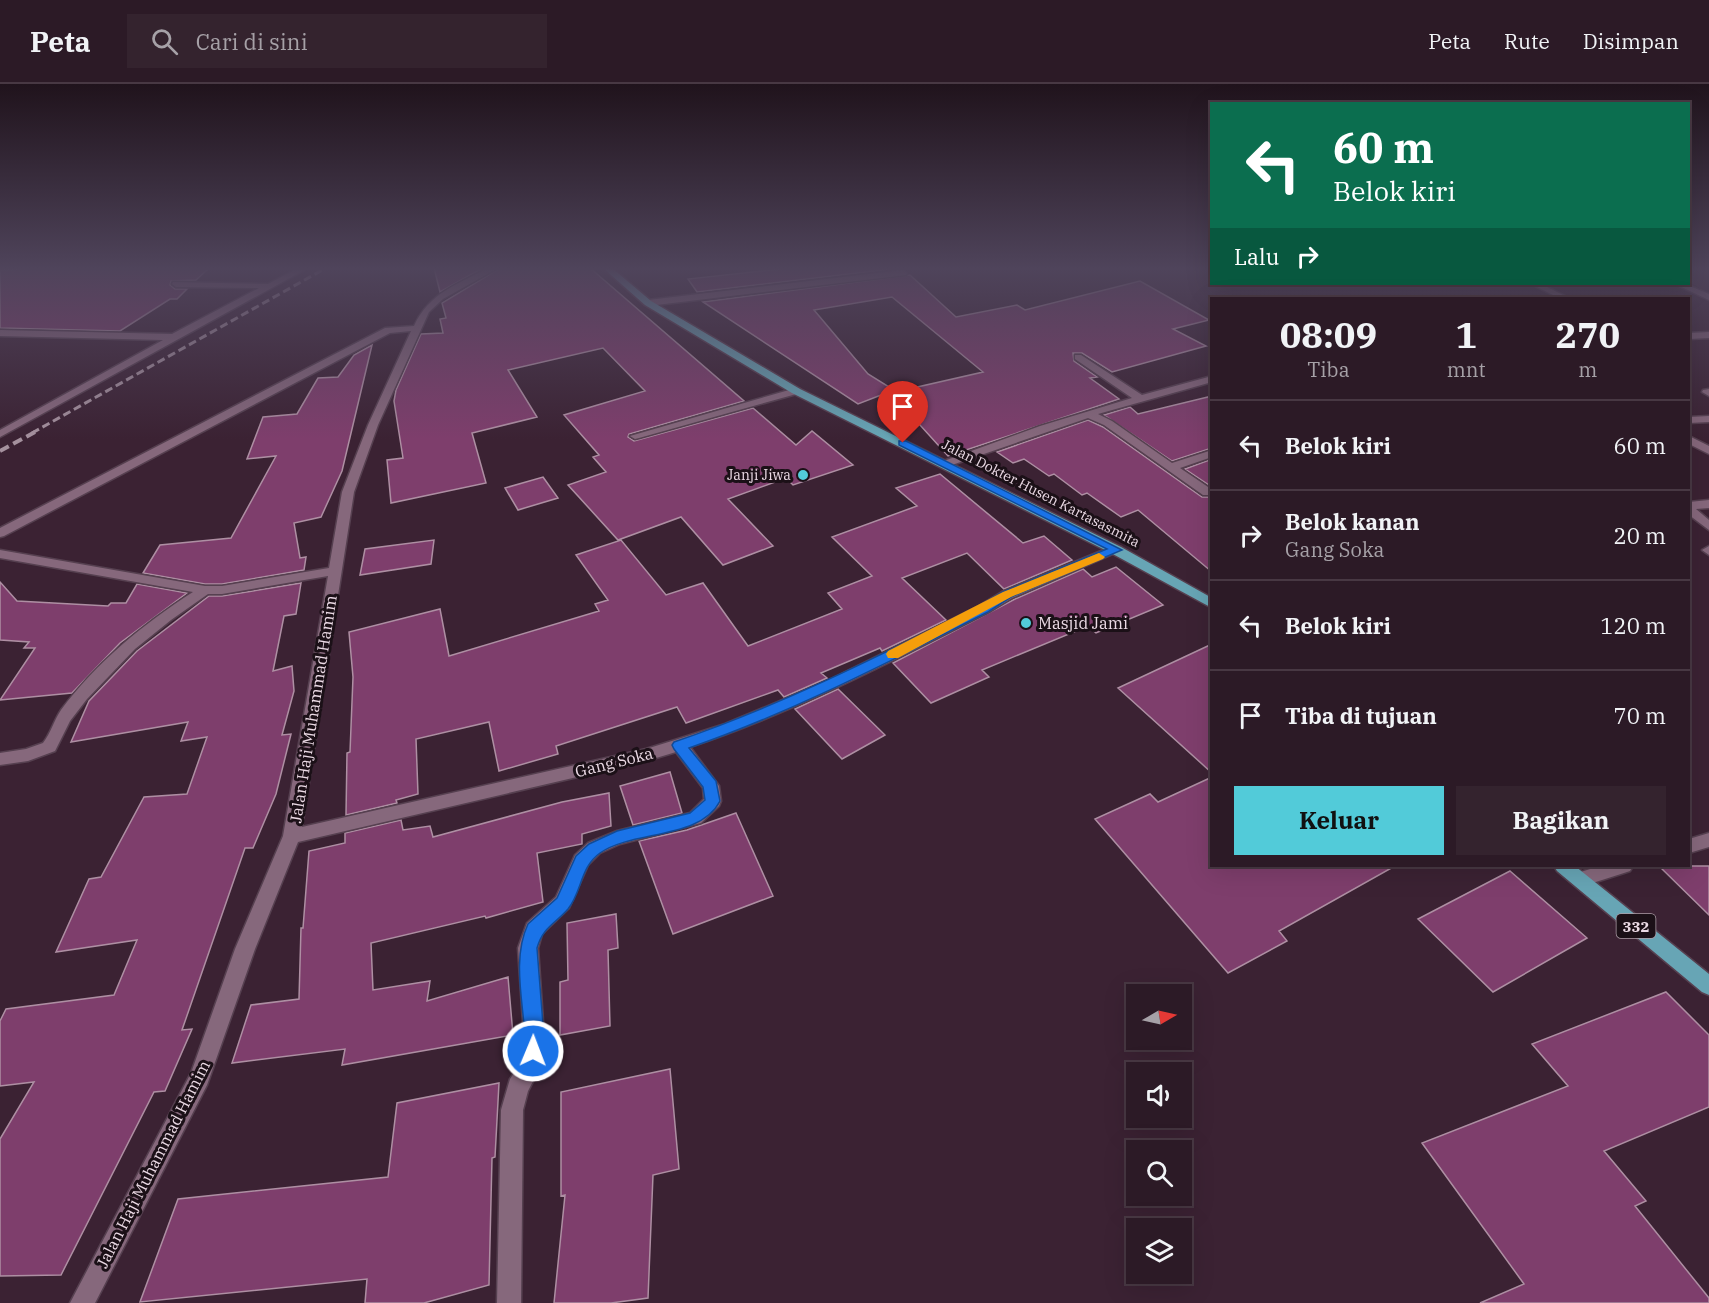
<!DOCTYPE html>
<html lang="id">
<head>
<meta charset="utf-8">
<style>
  :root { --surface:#2c1a26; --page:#34232e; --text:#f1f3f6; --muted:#a6a1a7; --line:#483843; --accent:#52cbd9 }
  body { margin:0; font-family:"IBM Plex Serif",serif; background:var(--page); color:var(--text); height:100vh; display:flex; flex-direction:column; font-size:22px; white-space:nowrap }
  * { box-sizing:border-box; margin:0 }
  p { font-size:20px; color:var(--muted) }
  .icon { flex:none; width:33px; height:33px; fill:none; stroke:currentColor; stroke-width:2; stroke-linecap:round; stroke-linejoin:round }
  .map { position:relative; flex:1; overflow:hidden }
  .drawer { position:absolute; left:1210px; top:213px; width:480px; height:570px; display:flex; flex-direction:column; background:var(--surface); border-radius:0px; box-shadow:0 6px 24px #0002,0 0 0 2px var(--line) }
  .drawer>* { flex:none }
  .top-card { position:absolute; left:1210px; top:18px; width:480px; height:183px; border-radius:0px; box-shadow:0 6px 24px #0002,0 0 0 2px var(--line); background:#0b6e4f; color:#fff; overflow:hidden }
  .needle { width:39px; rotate:81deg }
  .fabs { position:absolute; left:1126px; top:900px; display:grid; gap:12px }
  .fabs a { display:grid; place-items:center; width:66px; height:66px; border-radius:0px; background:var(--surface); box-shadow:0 6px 24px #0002,0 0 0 2px var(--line); font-size:30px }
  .pin { position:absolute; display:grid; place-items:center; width:51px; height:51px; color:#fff; margin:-62px -26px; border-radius:50% 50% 50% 0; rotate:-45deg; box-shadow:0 0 6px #0007 }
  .pin .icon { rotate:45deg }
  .me { position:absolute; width:66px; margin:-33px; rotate:1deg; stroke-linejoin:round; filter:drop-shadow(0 0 4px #0008) }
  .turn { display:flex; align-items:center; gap:21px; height:126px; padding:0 24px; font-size:27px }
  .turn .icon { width:78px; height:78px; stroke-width:2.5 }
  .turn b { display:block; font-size:42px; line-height:51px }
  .then { display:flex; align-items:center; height:57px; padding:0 24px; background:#0003; gap:12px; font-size:22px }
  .eta { display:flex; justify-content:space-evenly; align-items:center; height:102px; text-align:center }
  .eta b { font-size:36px; font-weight:800; line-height:42px }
  .cta { display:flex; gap:12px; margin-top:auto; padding:12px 24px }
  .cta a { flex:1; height:69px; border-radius:0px; background:var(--accent); color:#111; font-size:24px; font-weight:800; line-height:69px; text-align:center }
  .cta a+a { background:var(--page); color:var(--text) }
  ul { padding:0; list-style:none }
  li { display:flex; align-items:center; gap:18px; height:90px; padding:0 24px; border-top:2px solid var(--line) }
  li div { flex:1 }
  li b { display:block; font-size:22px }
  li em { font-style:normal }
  header { display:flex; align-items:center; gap:36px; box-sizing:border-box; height:84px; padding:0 30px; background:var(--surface); border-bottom:2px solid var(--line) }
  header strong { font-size:28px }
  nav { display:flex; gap:33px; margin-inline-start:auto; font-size:21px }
  .search { width:420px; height:54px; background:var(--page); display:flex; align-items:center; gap:15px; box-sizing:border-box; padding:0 21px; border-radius:0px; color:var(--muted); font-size:22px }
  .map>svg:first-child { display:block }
  .building { fill:#7e3e6c; stroke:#ae8fa3; stroke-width:1.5 }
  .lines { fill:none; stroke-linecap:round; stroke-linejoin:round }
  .service-casing { stroke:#564050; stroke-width:3 }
  .minor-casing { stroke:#564050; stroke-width:3 }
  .primary-casing { stroke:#564050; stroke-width:3 }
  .service { fill:#86687c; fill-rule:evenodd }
  .minor { fill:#86687c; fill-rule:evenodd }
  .primary { fill:#67a5b5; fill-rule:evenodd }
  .rail-far1 { stroke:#a5919e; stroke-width:3; stroke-dasharray:8 4; stroke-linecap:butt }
  .rail { stroke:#a5919e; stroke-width:4; stroke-dasharray:10 5; stroke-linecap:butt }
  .route { fill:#1a73e8; stroke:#114b97; stroke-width:1.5 }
  .slow { fill:#f59e0b }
  .poi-dot { fill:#52cbd9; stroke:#1b1017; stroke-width:2 }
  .labels { text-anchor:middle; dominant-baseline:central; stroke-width:6; stroke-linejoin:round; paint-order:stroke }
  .far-poi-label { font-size:14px; fill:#ebdae5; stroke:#1b1017; text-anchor:end }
  .far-street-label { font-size:14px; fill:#ebdae5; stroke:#1b1017 }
  .shield { fill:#1b1017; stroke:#ad9da7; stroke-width:1.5 }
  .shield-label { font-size:15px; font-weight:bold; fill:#ebdae5 }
  .poi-label { font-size:16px; fill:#ebdae5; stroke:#1b1017; text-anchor:start }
  .street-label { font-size:16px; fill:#ebdae5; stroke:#1b1017 }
</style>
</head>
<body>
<header>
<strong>Peta</strong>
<div class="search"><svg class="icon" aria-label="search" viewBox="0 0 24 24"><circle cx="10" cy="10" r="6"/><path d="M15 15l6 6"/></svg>Cari di sini</div>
<nav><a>Peta</a><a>Rute</a><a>Disimpan</a></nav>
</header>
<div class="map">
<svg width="1709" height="1219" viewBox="0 0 1709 1219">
  <rect width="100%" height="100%" fill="#3b2233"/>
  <!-- building -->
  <path class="building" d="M38,184h171l-13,12 -25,1 -1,4 5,4h12l-10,10h-7l-50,32 -120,-3v-58z
    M434,184h49l-43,24z
    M500,184h90l154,133 -115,33 -1,3 6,4 119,-33 43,37 16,-14 41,34 -60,20 -7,-7 -58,21 45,47 -50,19 -42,-48 -63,23 -50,-55 38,-13 -13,-15 6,-2 -35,-40 81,-24 -42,-43 -95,22 29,47 -65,16 14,50 -95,20 -4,-43 16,-2 -9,-57 2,-11 25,-56 22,-1 -3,-14 6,-1 -4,-15z
    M790,184l101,1 -194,23 -9,-13z
    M910,191l46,42 61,-12 8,5 115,-29 69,39 -36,9 33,17 -94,26 -30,-19h-9l1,8 23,16 -7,1 29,21 -171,57 -57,-63 92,-21 -91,-75 -78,13 54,64 26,16 -36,14 -155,-102z
    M372,261l-30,126 -21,46 -27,6 6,35 6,-1 -2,13 -82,14h-17l-62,-11 17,-28 71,-7 45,-82 -29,3 16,-42 34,-3 21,-36 20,-1 16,-22z
    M1212,312v52l-40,13 -68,-46 26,-8 8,7z
    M1088,336l15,7 99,70h10v75l-74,-62 -17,7 -34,-24 -5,2 -28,-21 -5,2 -25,-17 -11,4 -16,-11z
    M1212,375v28l-27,-18z
    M940,390l83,69 21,-7 28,24 -68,29 -37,-36 -65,25 44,42 -64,31 -2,-3 -59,25 6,5 -43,19 -6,-7 -92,33 -9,-16 -121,39 2,8 -59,17 -10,-49 -73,17 2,55 -22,6 1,3 -51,12 1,-62 3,-1 3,-75 -4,-45 91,-23 9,47 150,-45 -4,-7 13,-4 -32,-45 45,-15 45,55 37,-12 45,63 94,-37 -14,-16 44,-17 -40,-39 85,-31 -21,-18z
    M543,393l15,21 -40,12 -13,-22z
    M434,456l-3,24 -71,11 5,-26z
    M1116,483l47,38 -67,28 -8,-7 -106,44 7,7 -58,26 -38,-40 122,-64 68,-30 9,8z
    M0,498l17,19 91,5 3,-3h15l11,-19 50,9 -67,50 -48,50 -72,7 35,-52h-11l5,-6 -29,-2z
    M301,499l-5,31 -12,2 -11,55 19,-5 2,25 -12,44 9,-1 -15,60 -23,54h-8l-63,182 10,-1 -27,62 -11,1 -93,183 -61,1v-137l34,-57 -34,4v-65l6,-12 108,-14 23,-55 -81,12 33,-73 12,-2 43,-80 43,-3 20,-57 -26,4 7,-19 -117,20 18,-41 48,-50 72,-55h13z
    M1212,560v129l-94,-85z
    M838,605l47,46 -43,24 -47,-50z
    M670,688l12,41 -49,12 -13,-39z
    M1212,693v89h183l-116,65 8,10 -59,32 -133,-154 55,-25 8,8z
    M609,709l2,33 -29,8v10l-45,9 6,49 -57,16 -1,-2 -114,27 2,47 57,-9 -3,20 81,-24 5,58 -171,30 3,-16 -113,14 19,-58 48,-6 2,-71h2l6,-77 36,-8v-10l56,-13 2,10 27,-4 3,11 129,-35z
    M736,729l37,83 -100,38 -34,-93 48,-11z
    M1659,782h50v49z
    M1510,787l77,67 -94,54 -75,-73z
    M616,830l2,34 -10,2 2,76 -50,9v-53l8,-2 -1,-57z
    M1666,908l43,43v72l-105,44 42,50 -11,5 74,92v5h-229l44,-19 -102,-141 146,-57 -36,-42z
    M670,985l9,100 -26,6 -5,123 -37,5h-57l11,-108 -4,1v-104z
    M499,999l-4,74 -3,1 -3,127 -65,18h-59l2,-24 -227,23 38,-103 210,-22 9,-74z"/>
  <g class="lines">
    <defs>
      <path id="service" d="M903,186l4,3 -1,2 -258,31 -4,-3 4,-3z
        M1709,462v9l-7,-5z"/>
      <path id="minor" d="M298,184h10l-308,169v-7l163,-90 -163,-4v-6l172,4 87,-46 -83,-1 -4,-3 1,-2 95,2z
        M488,184h10l-55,31 -14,13 -51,113 -24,67 -52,335 344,-78 29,-9 50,-16 98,-41 156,-77 23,-14 109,-45h10l1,3 -110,48 -23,14c-98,50 -195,100 -299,135l29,39 2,15 -2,5 -18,17 -81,21 -20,9 -12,12 -19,43 -27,26 -4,14 6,89 -2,27 -14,27 -5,19 -2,193h-24l4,-193 9,-31 12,-18 2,-24 -6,-89 9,-25 29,-26 19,-42 13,-12 29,-12 73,-18 14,-14 -1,-11 -27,-36 -30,9 -348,81 -43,107 -48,136 -112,218h-25l121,-230 44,-124 48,-113 45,-260 -106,18h-14l-37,26 -36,29 -48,50 -17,22 -15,30 -27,10 -28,4v-12l26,-4 17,-6c8,-10 11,-23 18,-33 36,-48 82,-86 132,-118l-193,-34v-8l205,36h17l107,-18 13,-76 26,-67 43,-94 -21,2 -386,203 -4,1v-9l385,-200 29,-2c15,-33 44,-42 74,-58z
        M1531,200h10l28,14h-10z
        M1675,200h10l24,10v6z
        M1709,248v6l-20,1v-6z
        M1075,271h6l61,40 70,-19v6l-114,32 14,7 60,42 40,-13v7l-32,11 31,21v6h-8l-99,-70 -16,-7 -139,48h-8v-4l99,-36 92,-28 -57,-39z
        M796,304l4,1v4l-161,45 -4,1 -5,-3z
        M1709,305v7l-7,-4 1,-2z
        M1709,332v6l-20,1v-6z
        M1689,352l20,10v8l-20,-10z
        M1709,416v8l-13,1 13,11v10l-20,-15v-13z
        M1709,749v14l-20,6v-14z
        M1600,782h33l-3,5 -6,2 -44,14 -6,-3 -3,-5 3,-5z"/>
      <path id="primary" d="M603,184h9l39,33 149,88 321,158 91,51v10l-101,-55 -319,-160 -147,-88z
        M1554,782h21l134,108v21l-7,-3 -145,-121z"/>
    </defs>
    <!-- service casing -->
    <use href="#service" class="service-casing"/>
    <!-- minor casing -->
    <use href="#minor" class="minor-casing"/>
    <!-- primary casing -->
    <use href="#primary" class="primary-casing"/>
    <!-- service -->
    <use href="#service" class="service"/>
    <!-- minor -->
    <use href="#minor" class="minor"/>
    <!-- primary -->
    <use href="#primary" class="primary"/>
    <!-- rail-far1 -->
    <path class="rail-far1" d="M32,349l294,-165"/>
    <!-- rail -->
    <path class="rail" d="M0,367l35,-19"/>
  </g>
  <!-- sky -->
  <linearGradient id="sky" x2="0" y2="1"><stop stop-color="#20131c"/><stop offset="0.52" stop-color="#4f445b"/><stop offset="1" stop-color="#4f445b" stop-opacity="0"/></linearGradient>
  <rect width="1709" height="355" fill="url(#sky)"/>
  <!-- route -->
  <path class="route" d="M899,357h7l216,109 -111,47 -23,15c-98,49 -195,100 -299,136l27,33 4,20c-20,39 -87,29 -120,52 -20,14 -18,39 -32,56 -13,15 -25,18 -31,39l7,89 -4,20 -7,3 -7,-3 -2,-6 1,-14c-2,-36 -13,-79 3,-113l29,-26 19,-42 13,-12 28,-13 73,-18 15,-13 -2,-13 -29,-38 -2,-4 2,-3c106,-36 205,-86 305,-136l24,-14 104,-43 -208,-104z"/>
  <!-- slow -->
  <path class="slow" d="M1099,469l6,4 -2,2 -92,38 -113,61h-10l-2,-4 2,-3 115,-59z"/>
  <!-- markers -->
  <g class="poi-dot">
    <circle cx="803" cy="391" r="6"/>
    <circle cx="1026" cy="539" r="6"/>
  </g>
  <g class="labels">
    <!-- far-poi labels -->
    <g class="far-poi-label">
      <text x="791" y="391">Janji Jiwa</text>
    </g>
    <!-- far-street labels -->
    <g class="far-street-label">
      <text transform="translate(1041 409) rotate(27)">Jalan Dokter Husen Kartasasmita</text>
    </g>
    <!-- shield labels -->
    <rect class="shield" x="1616.5" y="830" width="39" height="24" rx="4.5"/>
    <g class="shield-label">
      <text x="1636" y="842">332</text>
    </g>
    <!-- poi labels -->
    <g class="poi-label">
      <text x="1038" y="539">Masjid Jami</text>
    </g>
    <!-- street labels -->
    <g class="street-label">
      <text transform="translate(313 625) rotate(-81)">Jalan Haji Muhammad Hamim</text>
      <text transform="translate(614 678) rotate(-14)">Gang Soka</text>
      <text transform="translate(153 1080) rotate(-63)">Jalan Haji Muhammad Hamim</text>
    </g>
  </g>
</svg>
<div class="fabs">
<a><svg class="needle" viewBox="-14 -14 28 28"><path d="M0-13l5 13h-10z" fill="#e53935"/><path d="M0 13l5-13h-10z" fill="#a6a1a7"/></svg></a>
<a><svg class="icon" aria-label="sound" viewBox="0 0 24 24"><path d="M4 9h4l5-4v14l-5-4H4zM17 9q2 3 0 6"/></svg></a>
<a><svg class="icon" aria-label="search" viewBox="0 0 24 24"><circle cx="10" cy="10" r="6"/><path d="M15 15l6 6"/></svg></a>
<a><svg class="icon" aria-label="layers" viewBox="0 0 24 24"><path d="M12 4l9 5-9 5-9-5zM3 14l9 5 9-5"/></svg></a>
</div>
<div class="pin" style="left:903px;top:359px;background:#d93025"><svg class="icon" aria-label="arrive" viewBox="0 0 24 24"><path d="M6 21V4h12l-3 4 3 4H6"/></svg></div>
<svg class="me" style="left:533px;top:967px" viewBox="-20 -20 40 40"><circle r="17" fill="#1a73e8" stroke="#fff" stroke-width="3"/><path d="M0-11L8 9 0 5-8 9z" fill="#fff"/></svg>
<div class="top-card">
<div class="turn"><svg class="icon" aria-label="left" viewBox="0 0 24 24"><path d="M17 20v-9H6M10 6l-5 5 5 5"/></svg><div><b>60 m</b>Belok kiri</div></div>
<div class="then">Lalu<svg class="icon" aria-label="right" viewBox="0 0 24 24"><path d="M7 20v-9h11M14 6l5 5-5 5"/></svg></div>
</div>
<section class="drawer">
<div class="eta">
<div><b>08:09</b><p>Tiba</p></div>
<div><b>1</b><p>mnt</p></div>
<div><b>270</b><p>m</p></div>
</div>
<ul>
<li><svg class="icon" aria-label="left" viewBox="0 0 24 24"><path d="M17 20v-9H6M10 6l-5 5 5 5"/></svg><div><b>Belok kiri</b></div><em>60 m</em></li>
<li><svg class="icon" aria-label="right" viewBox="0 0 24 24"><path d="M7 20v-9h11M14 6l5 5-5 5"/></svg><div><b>Belok kanan</b><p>Gang Soka</p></div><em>20 m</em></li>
<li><svg class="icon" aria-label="left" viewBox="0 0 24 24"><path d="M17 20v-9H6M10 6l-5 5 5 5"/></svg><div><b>Belok kiri</b></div><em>120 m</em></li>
<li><svg class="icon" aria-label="arrive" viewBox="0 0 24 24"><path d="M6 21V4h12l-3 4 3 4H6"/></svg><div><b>Tiba di tujuan</b></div><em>70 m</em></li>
</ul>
<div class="cta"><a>Keluar</a><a>Bagikan</a></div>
</section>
</div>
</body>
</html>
